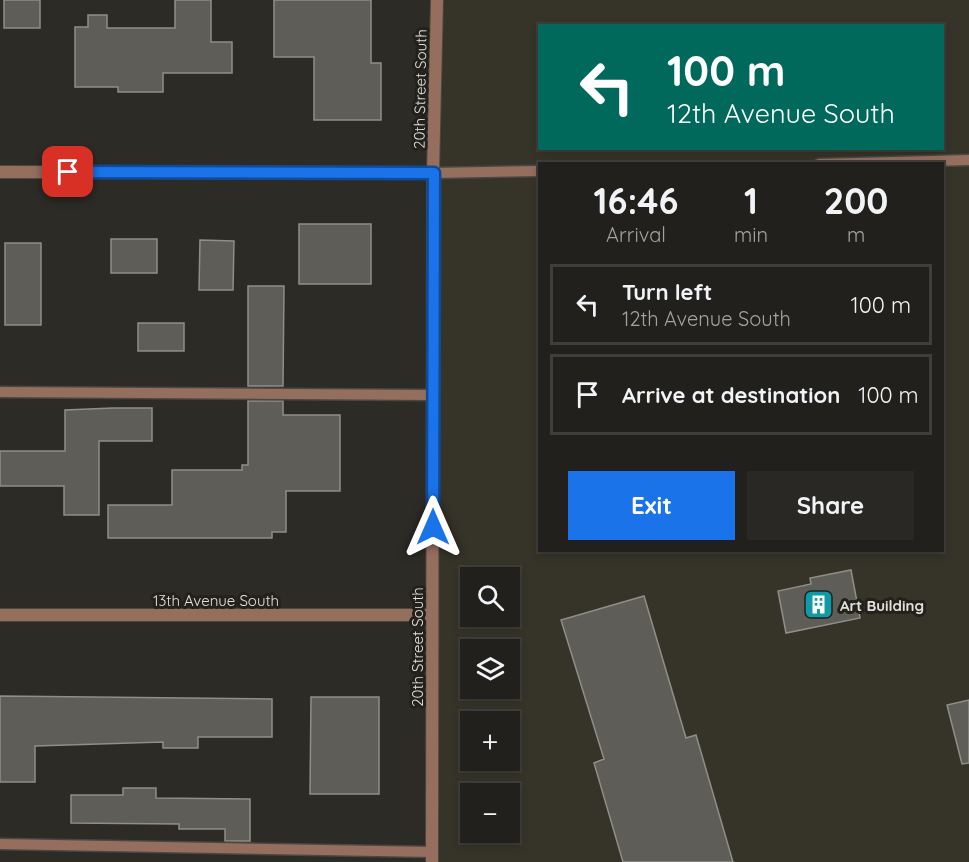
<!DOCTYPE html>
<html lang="en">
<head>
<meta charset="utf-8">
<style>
  :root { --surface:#21201c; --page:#292825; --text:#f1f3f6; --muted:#a2a3a3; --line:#3e3e3b; --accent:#1a73e8 }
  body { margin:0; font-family:Quicksand,sans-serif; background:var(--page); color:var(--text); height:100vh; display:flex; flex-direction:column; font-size:22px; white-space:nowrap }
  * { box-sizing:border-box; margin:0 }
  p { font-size:20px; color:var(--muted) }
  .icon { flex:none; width:33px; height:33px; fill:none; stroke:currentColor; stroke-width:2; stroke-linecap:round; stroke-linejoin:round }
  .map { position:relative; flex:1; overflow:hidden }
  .sheet { position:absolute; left:538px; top:162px; width:406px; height:390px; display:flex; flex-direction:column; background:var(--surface); border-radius:0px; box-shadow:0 3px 9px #0003,0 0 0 2px var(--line) }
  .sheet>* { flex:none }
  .guide { position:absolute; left:538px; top:24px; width:406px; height:126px; border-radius:0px; box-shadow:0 3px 9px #0003,0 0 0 2px var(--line); background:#00695c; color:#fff; overflow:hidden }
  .fabs { position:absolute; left:460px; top:567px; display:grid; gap:12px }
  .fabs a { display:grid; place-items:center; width:60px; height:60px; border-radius:0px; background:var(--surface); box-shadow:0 3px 9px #0003,0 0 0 2px var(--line); font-size:30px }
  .pin { position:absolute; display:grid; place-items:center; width:51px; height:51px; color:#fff; margin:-26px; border-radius:12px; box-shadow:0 3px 9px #0006 }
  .me { position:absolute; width:66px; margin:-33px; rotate:0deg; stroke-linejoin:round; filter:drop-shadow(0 0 4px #0008) }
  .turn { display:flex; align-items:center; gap:21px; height:126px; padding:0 30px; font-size:27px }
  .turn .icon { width:78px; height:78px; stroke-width:2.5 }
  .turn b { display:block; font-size:42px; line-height:51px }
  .eta { display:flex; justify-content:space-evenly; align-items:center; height:102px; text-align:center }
  .eta b { font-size:36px; font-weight:800; line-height:42px }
  .button { display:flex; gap:12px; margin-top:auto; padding:12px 30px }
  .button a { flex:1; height:69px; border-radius:0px; background:var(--accent); color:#fff; font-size:24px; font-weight:800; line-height:69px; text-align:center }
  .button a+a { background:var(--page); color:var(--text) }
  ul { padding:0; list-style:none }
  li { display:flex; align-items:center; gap:18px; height:81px; margin:0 12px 9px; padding:0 18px; border:3px solid var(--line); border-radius:0px }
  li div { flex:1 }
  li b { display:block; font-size:22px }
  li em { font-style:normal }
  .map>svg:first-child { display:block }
  .built { fill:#363429; fill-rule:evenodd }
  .building { fill:#5e5d57; stroke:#8f8e88; stroke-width:1.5 }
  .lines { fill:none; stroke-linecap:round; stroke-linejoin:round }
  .service-casing { stroke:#494843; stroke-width:13 }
  .minor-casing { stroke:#494843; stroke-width:14 }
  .tertiary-casing { stroke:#494843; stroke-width:14 }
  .service { stroke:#956e5e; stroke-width:10 }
  .minor { stroke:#956e5e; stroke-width:12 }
  .tertiary { stroke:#956e5e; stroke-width:12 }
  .route-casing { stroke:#114b97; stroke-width:15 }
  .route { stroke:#1a73e8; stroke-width:10 }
  .labels { text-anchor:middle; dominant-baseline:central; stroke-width:6; stroke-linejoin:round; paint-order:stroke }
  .street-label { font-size:15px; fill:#e1e0dd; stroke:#22211c }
  .poi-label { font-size:15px; font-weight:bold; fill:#e1e0dd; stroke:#22211c; text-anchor:start }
</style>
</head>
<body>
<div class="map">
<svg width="969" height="862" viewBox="0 0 969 862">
  <rect width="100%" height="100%" fill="#2c2b26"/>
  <!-- built -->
  <path class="built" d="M437,0h532v862h-539zM540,26h404v122h-404zM540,164h404v386h-404zM471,578h39v38h-39zM471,650h39v38h-39zM471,722h39v38h-39zM471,794h39v38h-39z"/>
  <!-- building -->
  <path class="building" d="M4,0h36v28h-36z
    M175,0h36v42h21v31h-69v19h-45v-5h-43v-60h13v-12h19v13h68z
    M274,0h97v63h10v57h-67v-63h-40z
    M299,224h72v60h-72z
    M111,239h46v34h-46z
    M200,240l34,1 -1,49h-34z
    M5,243h36v82h-36z
    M248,286h36l-1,100h-35z
    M138,323h46v28h-46z
    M248,401h35v14h57v76h-54v41h-14v6h-164v-33h64v-35h70v-5h6z
    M113,408h39v33h-53v74h-35v-29h-64v-35h65v-41z
    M851,570l9,48 -74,15 -8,-42 33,-7 -1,-6z
    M644,596l42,142 10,-3 37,127h-110l-29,-99 10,-4 -43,-139z
    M0,696l272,3v38h-74v11h-35v-6l-128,4v36h-35z
    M311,697h68v97h-69z
    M969,700v63l-7,1 -15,-59z
    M123,788h33v10l94,1v42h-25v-12h-46v-5l-108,-1v-28h52z"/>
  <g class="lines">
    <defs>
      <path id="service" d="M819,164l150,-4
        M433,173l107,-2
        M0,392l433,3
        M0,844l432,8"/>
      <path id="minor" d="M0,172l433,1"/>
      <path id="tertiary" d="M0,615h432
        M432,862l1,-689 4,-173"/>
    </defs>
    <!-- service casing -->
    <use href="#service" class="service-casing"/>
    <!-- minor casing -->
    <use href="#minor" class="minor-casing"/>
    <!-- tertiary casing -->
    <use href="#tertiary" class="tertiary-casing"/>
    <!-- service -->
    <use href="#service" class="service"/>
    <!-- minor -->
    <use href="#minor" class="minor"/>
    <!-- tertiary -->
    <use href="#tertiary" class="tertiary"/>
  </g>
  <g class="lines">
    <defs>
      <path id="route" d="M68,172l366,1 -1,354"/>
    </defs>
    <!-- route casing -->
    <use href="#route" class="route-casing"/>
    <!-- route -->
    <use href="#route" class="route"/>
  </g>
  <!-- icons -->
  <defs>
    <symbol id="building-square" viewBox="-11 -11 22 22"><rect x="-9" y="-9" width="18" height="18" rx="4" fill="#0f9aa8" stroke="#22211c"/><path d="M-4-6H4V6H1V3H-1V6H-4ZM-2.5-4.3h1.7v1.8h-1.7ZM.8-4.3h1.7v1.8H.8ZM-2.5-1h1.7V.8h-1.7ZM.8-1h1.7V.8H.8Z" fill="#fff"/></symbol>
  </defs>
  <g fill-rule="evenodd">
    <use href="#building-square" x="802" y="588" width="33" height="33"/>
  </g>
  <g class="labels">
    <!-- street labels -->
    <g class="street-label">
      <text transform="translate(420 89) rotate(-89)">20th Street South</text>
      <text x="216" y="600">13th Avenue South</text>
      <text transform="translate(417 647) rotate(-90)">20th Street South</text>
    </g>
    <!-- poi labels -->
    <g class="poi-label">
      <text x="840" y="605">Art Building</text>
    </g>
  </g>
</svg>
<div class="fabs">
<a><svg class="icon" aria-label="search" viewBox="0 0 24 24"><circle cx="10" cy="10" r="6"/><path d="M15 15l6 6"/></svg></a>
<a><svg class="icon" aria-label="layers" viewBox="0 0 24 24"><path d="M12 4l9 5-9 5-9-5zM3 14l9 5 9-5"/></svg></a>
<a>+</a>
<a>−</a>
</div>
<div class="pin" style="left:68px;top:172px;background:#d93025"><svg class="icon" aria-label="arrive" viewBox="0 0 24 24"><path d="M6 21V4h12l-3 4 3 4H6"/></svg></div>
<svg class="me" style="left:433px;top:527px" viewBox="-20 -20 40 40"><path d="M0-17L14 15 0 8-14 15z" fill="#1a73e8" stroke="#fff" stroke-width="4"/></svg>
<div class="guide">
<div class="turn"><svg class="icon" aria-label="left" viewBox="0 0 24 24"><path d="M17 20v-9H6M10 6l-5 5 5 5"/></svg><div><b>100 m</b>12th Avenue South</div></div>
</div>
<section class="sheet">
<div class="eta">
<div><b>16:46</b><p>Arrival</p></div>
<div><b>1</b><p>min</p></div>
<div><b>200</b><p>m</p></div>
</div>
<ul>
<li><svg class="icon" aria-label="left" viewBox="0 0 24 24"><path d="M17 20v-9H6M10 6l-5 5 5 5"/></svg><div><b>Turn left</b><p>12th Avenue South</p></div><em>100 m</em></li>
<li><svg class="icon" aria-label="arrive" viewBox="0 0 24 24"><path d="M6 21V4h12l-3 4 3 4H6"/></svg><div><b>Arrive at destination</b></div><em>100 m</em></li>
</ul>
<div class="button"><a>Exit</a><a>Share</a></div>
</section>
</div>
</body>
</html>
